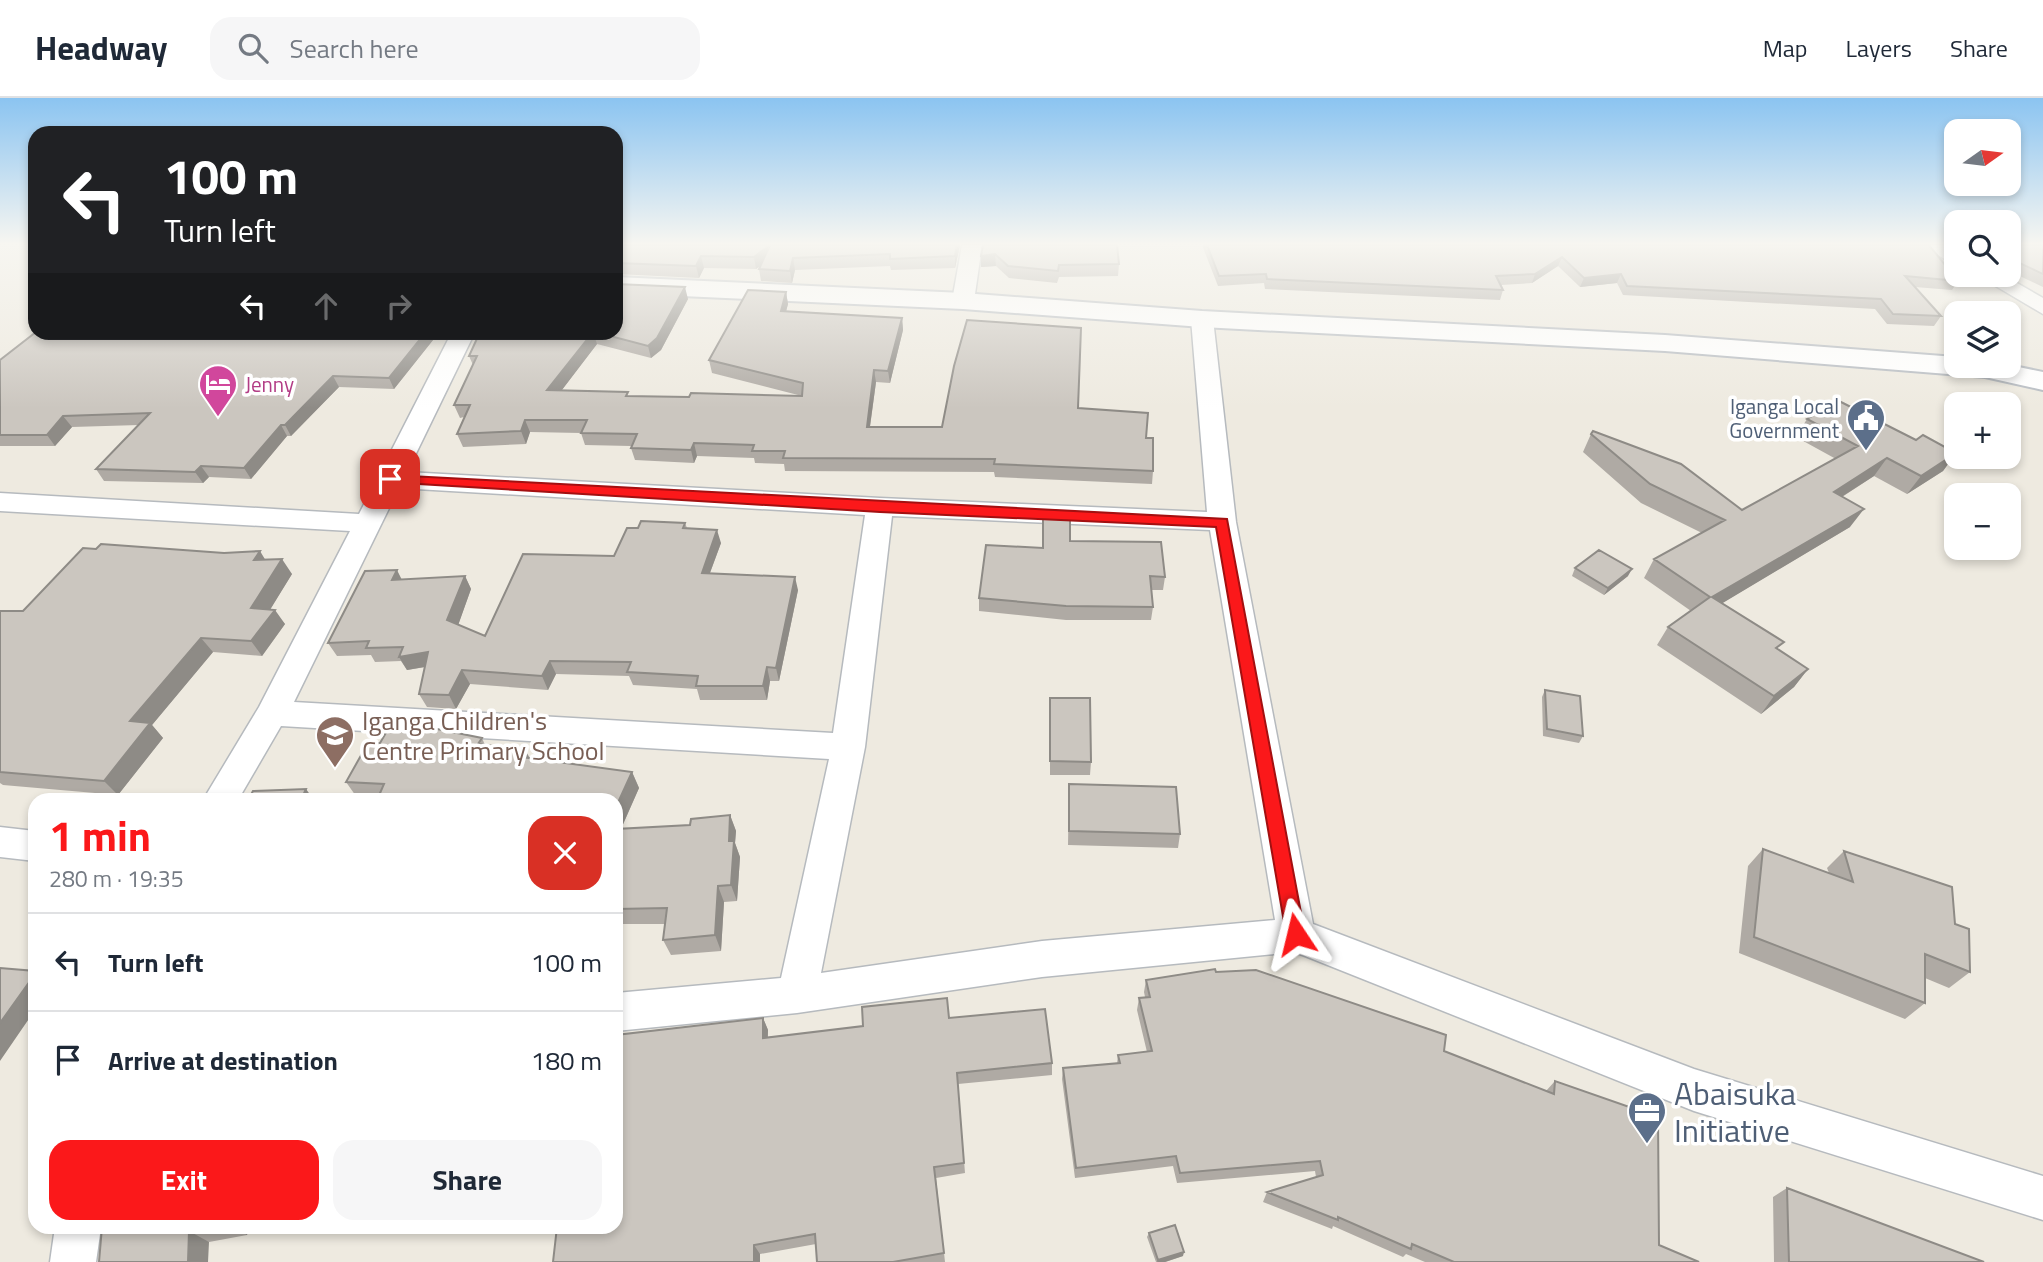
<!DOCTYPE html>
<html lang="en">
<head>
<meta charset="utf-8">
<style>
  :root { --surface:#fff; --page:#f6f6f7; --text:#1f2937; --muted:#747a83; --line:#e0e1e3; --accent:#fb181a }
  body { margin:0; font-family:"Titillium Web",sans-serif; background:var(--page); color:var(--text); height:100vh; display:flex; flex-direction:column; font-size:26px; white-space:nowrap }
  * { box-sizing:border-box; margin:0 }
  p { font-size:23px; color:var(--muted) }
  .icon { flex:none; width:38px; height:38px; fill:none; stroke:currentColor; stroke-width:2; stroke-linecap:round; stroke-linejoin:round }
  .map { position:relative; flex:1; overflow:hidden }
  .details { position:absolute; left:28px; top:695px; width:595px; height:441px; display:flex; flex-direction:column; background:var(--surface); border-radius:21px; box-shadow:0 4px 10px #0003 }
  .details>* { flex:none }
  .guide { position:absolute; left:28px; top:28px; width:595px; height:214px; border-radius:21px; box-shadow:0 4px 10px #0003; background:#202124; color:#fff; overflow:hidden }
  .needle { width:46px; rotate:76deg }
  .controls { position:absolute; left:1944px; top:21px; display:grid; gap:14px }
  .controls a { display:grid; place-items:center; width:77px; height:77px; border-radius:14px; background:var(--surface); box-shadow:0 4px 10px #0003; font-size:35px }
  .pin { position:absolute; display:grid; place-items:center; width:60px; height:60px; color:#fff; margin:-30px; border-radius:14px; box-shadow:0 4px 10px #0006 }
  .me { position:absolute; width:77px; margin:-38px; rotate:350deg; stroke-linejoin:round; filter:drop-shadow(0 0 5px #0008) }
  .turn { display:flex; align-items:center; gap:24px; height:147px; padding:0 21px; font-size:32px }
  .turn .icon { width:91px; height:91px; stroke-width:2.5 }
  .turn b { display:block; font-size:49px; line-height:60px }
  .lanes { display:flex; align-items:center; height:66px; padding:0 21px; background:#0003; justify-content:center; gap:35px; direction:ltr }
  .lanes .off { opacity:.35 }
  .round { display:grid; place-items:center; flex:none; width:74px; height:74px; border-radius:21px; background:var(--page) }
  .summary { display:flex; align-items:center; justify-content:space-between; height:119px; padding:0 21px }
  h1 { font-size:42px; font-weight:700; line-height:52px; color:var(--accent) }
  .action { display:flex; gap:14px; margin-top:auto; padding:14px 21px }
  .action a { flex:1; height:80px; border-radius:21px; background:var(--accent); color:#fff; font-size:28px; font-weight:700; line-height:80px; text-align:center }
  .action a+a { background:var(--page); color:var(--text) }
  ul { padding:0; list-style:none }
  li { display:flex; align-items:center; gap:21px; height:98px; padding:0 21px; border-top:2px solid var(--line) }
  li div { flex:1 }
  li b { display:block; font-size:26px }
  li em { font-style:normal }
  header { display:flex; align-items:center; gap:42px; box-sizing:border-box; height:98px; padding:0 35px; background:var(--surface); border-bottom:2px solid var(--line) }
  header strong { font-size:33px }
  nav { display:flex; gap:38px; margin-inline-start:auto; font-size:24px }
  .search { width:490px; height:63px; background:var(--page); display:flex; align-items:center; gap:18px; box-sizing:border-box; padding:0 24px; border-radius:21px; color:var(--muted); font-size:26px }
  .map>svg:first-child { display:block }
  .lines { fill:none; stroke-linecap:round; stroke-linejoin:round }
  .street-casing { stroke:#b6babe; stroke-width:3 }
  .secondary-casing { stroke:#b6bbc1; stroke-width:4 }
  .street { fill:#fff; fill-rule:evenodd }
  .secondary { fill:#fff; fill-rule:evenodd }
  .wall { fill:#afaaa4 }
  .shaded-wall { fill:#8e8b86 }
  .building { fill:#cbc6bf; stroke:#8e8b86; stroke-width:2 }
  .route { fill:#fb181a; stroke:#a31011; stroke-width:2 }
  .labels { text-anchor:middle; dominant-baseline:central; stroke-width:7; stroke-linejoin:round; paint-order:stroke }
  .far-hotel-label { font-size:21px; fill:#b23c85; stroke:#fff; text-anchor:start }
  .far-service-label { font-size:21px; fill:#4e5e75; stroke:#fff; text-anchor:end }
  .education-label { font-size:26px; fill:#785e54; stroke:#fff; text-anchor:start }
  .near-service-label { font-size:32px; fill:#4e5e75; stroke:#fff; text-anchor:start }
</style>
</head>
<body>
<header>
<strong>Headway</strong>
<div class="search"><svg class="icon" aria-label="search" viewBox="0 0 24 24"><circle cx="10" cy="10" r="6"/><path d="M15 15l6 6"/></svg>Search here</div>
<nav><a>Map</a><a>Layers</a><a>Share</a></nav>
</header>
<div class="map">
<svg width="2043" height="1164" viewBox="0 0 2043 1164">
  <rect width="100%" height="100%" fill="#eeeae0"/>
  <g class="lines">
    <defs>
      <path id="street" d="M962,147h20l-8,56 -11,7 -11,-7z
        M1919,147h25l12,6v14z
        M1977,177h26l40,23v16z
        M1202,214l11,7 23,203 77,402 381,145 349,107v44l-349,-109 -399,-159 -253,25 -245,36 -181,18v-38l165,-15 48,-219 -548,-33 -43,74h-35l56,-93 91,-176 -350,-20v-18l359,21 93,-182h23l-68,140 473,26 327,14 -16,-193zM399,390l466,27 -32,218 -539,-31zM892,418l318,14 65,390 -233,21 -221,32 44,-226z
        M0,729l35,4v30l-35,-4z
        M55,1129h46l-5,35h-46z"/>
      <path id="secondary" d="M616,179l347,16 239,18 463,24 291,22v9l53,-1 34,7v18l-58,-13 -320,-26 -463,-24 -239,-18 -347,-16z"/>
    </defs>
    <!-- street casing -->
    <use href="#street" class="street-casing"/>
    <!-- secondary casing -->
    <use href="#secondary" class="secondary-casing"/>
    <!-- street -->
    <use href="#street" class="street"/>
    <!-- secondary -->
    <use href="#secondary" class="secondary"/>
  </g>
  <!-- wall -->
  <path class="wall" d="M616,147h344l-5,23 -64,2 -1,-4 -95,4 -3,13 -31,-2 -2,-12 2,-3 -5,3 -52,-1 -5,10 -83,-4z
    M983,147l136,19 -1,12 -59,1 -2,6 -48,-5 -13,-12 -15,1v-11z
    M1202,147h727l29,36 -6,9 -37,-3 26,29 -7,10 -47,-2 -12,-15 -252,-14 -6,-12 -37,4 -22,-21 -26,17 -31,2 2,5 -3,10 -235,-11 -1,-6 -46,3z
    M2009,147h34v42l-34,-16z
    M786,194l2,12 -2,7 116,7 1,12 -13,53 -14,-1 -6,45h72l136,-19 68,30 7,33 -1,13 -157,-7 -1,-5 -209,-1 -1,-7 -29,-1 -1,-5 -57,-2 -3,7 -59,-3 -4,-12v-2l-46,-1 -4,-12 -51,-1 -4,12 -63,3 -6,-13 7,-17 -4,1 -6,-13 19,-40 -4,-9 219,-57 -27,51 -10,8 -54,-14 -36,47 68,5 60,1 113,-1 -90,-23 -3,-13z
    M36,234h399l2,3 -43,54 -55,-2 -48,49h-4l-36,43 -42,-2 -6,6 -99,-2 -8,-12 43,-44 -67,2 -17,19h-55v-86z
    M1807,321l109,21 40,13 -13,18 -36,23 -33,-18 -32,21 8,30 -128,76 56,47 30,19 -14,18 -33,27 -104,-69 11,-18 23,-16 -47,-33 10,-19 48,-26 -61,-30 -58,-51 8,-18 151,76 94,-51 -40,-22z
    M685,425l2,5 34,15 -11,30 88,17 -19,91h-9l-3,19h-67l-3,-11 -64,-4 -4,-9 -73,-2 -8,16 -78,-6 -14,25 -29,-2 -8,-13 6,-27 -18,3 -6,-9 -26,1 -4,-7 -34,1 -9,-13 74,-63 63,-4 6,13 -13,36 27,11 129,-80 24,-28z
    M1070,443l95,36 -2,13h-12l2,17 -2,13h-85l-87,-9v-13l64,-50z
    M265,462l27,14 -22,35 15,15 -23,32 -49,-4 -61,73 11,13 -45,57 -115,-10 -3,-2v-172h23z
    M1575,470l53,8 -24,19 -32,-19z
    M1545,592l38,46 -4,7 -36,-7 -1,-39z
    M1050,614l41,50 -1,13h-40z
    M435,631l47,9 3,7 40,5 5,8 102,14 7,16 -18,41 69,-4 40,-10 6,16 -1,12 5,14 -3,44 -13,1 -3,49 -50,4 -8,-15 2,-16h-49v-124l-258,-1 -12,-17 34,-39z
    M1069,686l111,50 -2,14 -110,-3z
    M1763,751l66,24 -2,-5 17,-17 111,73 15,48 -21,16 -24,-10v25l-20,16 -166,-66 9,-87z
    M1216,874l228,79 102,40 9,-10 104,164 40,17h-274l-19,-8 -3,3 -70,-31 -1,3 -69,-27 4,-10 49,-15 -1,-6 -138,12 -4,-17 -98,12 -13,-99 1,-11 54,-4 1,-9 29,-3 -10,-42 2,-12 6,-1 -1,-5 2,-12z
    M763,920l5,12v7l181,-19 103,45v12l-94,9 7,89 -29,5 9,84h-128l-1,-18 -56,10 -203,-27z
    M1787,1090l197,74h-210l-1,-65z
    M102,1129h147l-2,8 -38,7z
    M1149,1135l34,23 -18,6h-9l-9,-25z"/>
  <!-- shaded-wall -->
  <path class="shaded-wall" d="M770,147l3,10 -17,14 -2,-12z
    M957,147h3l-5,23v-12z
    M995,156l1,12 -15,1v-11z
    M701,158l3,12 -5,10 -3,-12z
    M1562,159l-4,9 -26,17 3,-9z
    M793,160l2,12 -3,13 -2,-12z
    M1621,176l-4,9 -37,4 4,-9z
    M685,189l3,12 -27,51 -10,8 -3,-12z
    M786,194l2,12 -5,19 -2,-12z
    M902,220l1,12 -13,53 -2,-12z
    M426,234h9l2,3 -43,54 -5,-11z
    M593,234l4,12 -45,59 -5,-13z
    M874,272l2,12 -8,58 -1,-13z
    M333,278l6,11 -48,49 -6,-11z
    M63,318l9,11 -17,19 -8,-11z
    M525,322l5,12 -4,12 -5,-13z
    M281,327l6,11 -36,43 -7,-11z
    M694,345l3,13 -3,7 -3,-13z
    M1956,355l-13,18 -36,23 14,-18z
    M1887,360l-13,18 -53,34 13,-18z
    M201,368l8,11 -6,6 -8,-11z
    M1864,411l-14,18 -149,89 11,-19z
    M717,432l4,13 -16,43 -3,-13z
    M260,453l9,15 -15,-6z
    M282,461l10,15 -30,49 -11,-15z
    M1632,471l-4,7 -24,19 4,-7z
    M397,472l7,14 -12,-4z
    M465,478l6,13 -16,45 -8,-14z
    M795,479l3,13 -19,91 -3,-13z
    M275,512l10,14 -23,32 -11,-15z
    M201,540l12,14 -61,73 11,13 -45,57 -14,-14 26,-60z
    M428,554l8,13 -29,5 -8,-13z
    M550,563l6,13 -8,16 -6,-14z
    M767,569l3,14 -3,19 -4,-14z
    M1808,571l-14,18 -33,27 13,-18z
    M462,572l8,14 -14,25 -7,-14z
    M430,623l10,17 -13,-11z
    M525,652l9,17 -13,-10z
    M632,674l7,16 -23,52v-33z
    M306,691l8,11h-13z
    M730,717l6,16 -1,12 5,14 -3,44 -6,-16 -2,-44z
    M718,788l6,16 -3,49 -6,-16z
    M35,876v36l-35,51v-38z
    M763,920l5,12 -1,20 -4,-12z
    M234,1129h15l-2,8z
    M189,1133l20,11 -1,20h-20z
    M754,1147l6,9v8h-6z
    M1184,1154l-1,4 -18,6h-8l1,-2z"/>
  <!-- building -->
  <path class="building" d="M616,147h154l-16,12 -53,-1 -5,10 -80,-3z
    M770,147h187l-2,11 -65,3v-5l-97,4 -3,13 -31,-2z
    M983,147h134l2,19 -60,1 -1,6 -50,-5 -13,-12 -14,2z
    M1207,147h722l29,36 -53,-5 36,40 -48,-2 -12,-15 -254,-13 -6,-12 -37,4 -22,-21 -27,17 -39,2 7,14 -236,-11 -1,-5 -47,2z
    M2009,147h34v29l-34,-16z
    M616,186l69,3 -28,51 -9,8 -53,-14h21z
    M748,192l38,2 -5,19 121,7 -14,53 -14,-1 -7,57h75l12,-61 13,-46 114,8 -3,80 70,5 -2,25h7v33l-159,-7 1,-5 -212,-1 2,-7h-33l2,-6 -60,-2 -3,7 -60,-2 6,-14 -56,-1 6,-13h-62l-4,11 -64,3 13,-29h-16l23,-49h-8l11,-24h113l-46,58 81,2 -2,4 63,1 2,-4 111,3 1,-13 -94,-23z
    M36,234h390l-37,46 -56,-2 -48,49h-4l-37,43 -43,-2 -6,6 -99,-3 54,-56 -87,3 -16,19h-47v-75z
    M1839,303l77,39 7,-5 33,18 -35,23 -34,-18 -53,34 30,17 -152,88 72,45 -8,6 32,21 -34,27 -106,-69 42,-30 -56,-38 71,-39 -75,-36 -59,-50 2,-3 88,33 61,46 116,-64 -51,-27z
    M1043,414l27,1v28l91,1 4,35 -15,-1 3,31 -87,-1 -87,-8 7,-53 57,3z
    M641,423l44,2 -2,5 34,2 -15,43 93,4 -19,91 -9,-1 -4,19h-67l2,-10 -71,-4 4,-10 -81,-1 -8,15 -80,-6 -13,25 -30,-1 9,-42 -29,5 4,-10 -37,1 3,-7 -41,2 37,-72 32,-1 -5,10 73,-4 -18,44 38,16 38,-82 91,2 13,-28h11z
    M101,446l123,9 36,-2 -6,9 28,-1 -31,49 24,2 -24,31 -50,-3 -71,83 20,2 -46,58 -104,-9v-161h23l60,-63 13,1z
    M1599,452l33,19 -24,19 -33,-20z
    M1545,592l35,6 3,40 -36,-7z
    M1050,600h40l1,64 -41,-1z
    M394,621l36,2 -3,6 55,11 -4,6 47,6 -4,7 111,15 -16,35v-7h-239l7,-16 -38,-2 22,-39h12z
    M1069,686l107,3 4,47 -111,-3z
    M306,691l-5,11h-53l5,-9z
    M730,717l-1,26h5l-3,44 -13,1 -3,49 -52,5 4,-32 -51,1v-80l74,-4 1,-6z
    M1763,751l90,33 -9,-31 108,36 3,37 14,5 1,43 -45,-18v49l-171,-66z
    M0,870l35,3v3l-35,49z
    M1215,871l1,3 40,-2 190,65 -2,16 110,43 1,-13 103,36 1,128 40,17h-245l-42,-18 -1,5 -73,-32v3l-71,-28 56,-17 -3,-14 -140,12 -4,-17 -100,12 -13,-100 57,-5 -2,-8 34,-4 -13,-53 11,-1 -4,-17z
    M947,900l2,20 96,-9 7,54 -95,10 7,90 -30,4 10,86 -51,9h-76l-2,-28 -61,11v17h-201l4,-35h59v-192l147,-17v20l100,-12 -1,-19z
    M1787,1090l197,74h-195z
    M1175,1127l9,27 -26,8 -9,-27z
    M102,1129h110l-23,4 -1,31h-89z"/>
  <!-- sky -->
  <linearGradient id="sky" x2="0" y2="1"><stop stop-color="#8bc4f1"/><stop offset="0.47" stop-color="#f7f6f1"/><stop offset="1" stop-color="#f7f6f1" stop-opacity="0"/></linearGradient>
  <rect width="2043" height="310" fill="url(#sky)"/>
  <!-- route -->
  <path class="route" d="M390,377l837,44 78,415 -3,7 -6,2 -7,-2 -3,-7 -70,-407 -336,-15 -494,-30v-6z"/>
  <!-- icons -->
  <defs>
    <symbol id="hotel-pin" viewBox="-11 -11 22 30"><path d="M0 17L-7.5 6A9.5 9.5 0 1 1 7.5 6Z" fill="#d1479c" stroke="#fff"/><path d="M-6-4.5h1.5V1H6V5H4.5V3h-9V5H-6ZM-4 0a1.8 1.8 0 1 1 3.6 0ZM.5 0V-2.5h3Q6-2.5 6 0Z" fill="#fff"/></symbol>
    <symbol id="civic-pin" viewBox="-11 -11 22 30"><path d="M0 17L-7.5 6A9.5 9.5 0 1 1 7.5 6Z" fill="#5c6f8a" stroke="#fff"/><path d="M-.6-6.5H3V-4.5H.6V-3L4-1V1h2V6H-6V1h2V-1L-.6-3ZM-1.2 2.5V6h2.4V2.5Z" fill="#fff"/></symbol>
    <symbol id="school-pin" viewBox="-11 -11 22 30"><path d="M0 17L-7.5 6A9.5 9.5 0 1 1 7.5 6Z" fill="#8d6e63" stroke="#fff"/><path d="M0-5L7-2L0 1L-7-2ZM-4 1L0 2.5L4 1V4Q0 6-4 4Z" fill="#fff"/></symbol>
    <symbol id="office-pin" viewBox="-11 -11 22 30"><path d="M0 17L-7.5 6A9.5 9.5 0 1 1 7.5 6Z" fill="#5c6f8a" stroke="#fff"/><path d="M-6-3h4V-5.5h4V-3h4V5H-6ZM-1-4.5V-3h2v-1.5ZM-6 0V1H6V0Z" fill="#fff"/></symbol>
  </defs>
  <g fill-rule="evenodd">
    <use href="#hotel-pin" x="196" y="264" width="44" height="60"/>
    <use href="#civic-pin" x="1844" y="298" width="44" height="60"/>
    <use href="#school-pin" x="313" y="615" width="44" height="60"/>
    <use href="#office-pin" x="1625" y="991" width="44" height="60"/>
  </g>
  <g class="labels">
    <!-- far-hotel labels -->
    <g class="far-hotel-label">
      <text x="245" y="286">Jenny</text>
    </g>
    <!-- far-service labels -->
    <g class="far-service-label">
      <text x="1839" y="308">Iganga Local<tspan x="1839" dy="24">Government</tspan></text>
    </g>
    <!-- education labels -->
    <g class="education-label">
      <text x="362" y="622">Iganga Children's<tspan x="362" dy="30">Centre Primary School</tspan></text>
    </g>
    <!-- near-service labels -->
    <g class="near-service-label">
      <text x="1674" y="995">Abaisuka<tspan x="1674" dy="37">Initiative</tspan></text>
    </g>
  </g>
</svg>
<div class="controls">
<a><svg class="needle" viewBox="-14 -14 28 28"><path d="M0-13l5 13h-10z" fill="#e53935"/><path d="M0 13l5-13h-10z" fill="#747a83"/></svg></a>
<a><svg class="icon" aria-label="search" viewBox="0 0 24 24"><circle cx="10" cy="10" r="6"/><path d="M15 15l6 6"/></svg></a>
<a><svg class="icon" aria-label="layers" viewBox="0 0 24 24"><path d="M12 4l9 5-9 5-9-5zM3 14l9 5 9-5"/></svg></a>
<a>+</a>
<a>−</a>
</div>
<div class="pin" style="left:390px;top:381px;background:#d93025"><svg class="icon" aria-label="arrive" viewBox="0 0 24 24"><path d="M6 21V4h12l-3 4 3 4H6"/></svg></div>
<svg class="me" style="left:1296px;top:836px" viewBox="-20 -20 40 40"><path d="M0-17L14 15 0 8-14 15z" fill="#fb181a" stroke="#fff" stroke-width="4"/></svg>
<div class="guide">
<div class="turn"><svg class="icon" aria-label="left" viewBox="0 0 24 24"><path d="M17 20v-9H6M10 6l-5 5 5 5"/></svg><div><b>100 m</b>Turn left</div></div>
<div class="lanes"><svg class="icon" aria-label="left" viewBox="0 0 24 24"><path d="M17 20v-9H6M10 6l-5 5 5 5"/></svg><svg class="icon off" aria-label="ahead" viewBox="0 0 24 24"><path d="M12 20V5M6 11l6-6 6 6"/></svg><svg class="icon off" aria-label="right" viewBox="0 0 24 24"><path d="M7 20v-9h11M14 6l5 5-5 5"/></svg></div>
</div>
<section class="details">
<div class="summary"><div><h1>1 min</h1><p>280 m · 19:35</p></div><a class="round" style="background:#d93025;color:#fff"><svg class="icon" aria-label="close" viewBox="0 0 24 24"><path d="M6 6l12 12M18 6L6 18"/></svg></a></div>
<ul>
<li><svg class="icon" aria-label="left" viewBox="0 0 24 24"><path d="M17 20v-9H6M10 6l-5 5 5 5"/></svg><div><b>Turn left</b></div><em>100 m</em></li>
<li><svg class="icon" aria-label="arrive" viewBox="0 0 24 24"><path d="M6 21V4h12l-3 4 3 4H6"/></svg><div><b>Arrive at destination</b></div><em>180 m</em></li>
</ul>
<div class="action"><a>Exit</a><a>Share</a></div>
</section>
</div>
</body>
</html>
